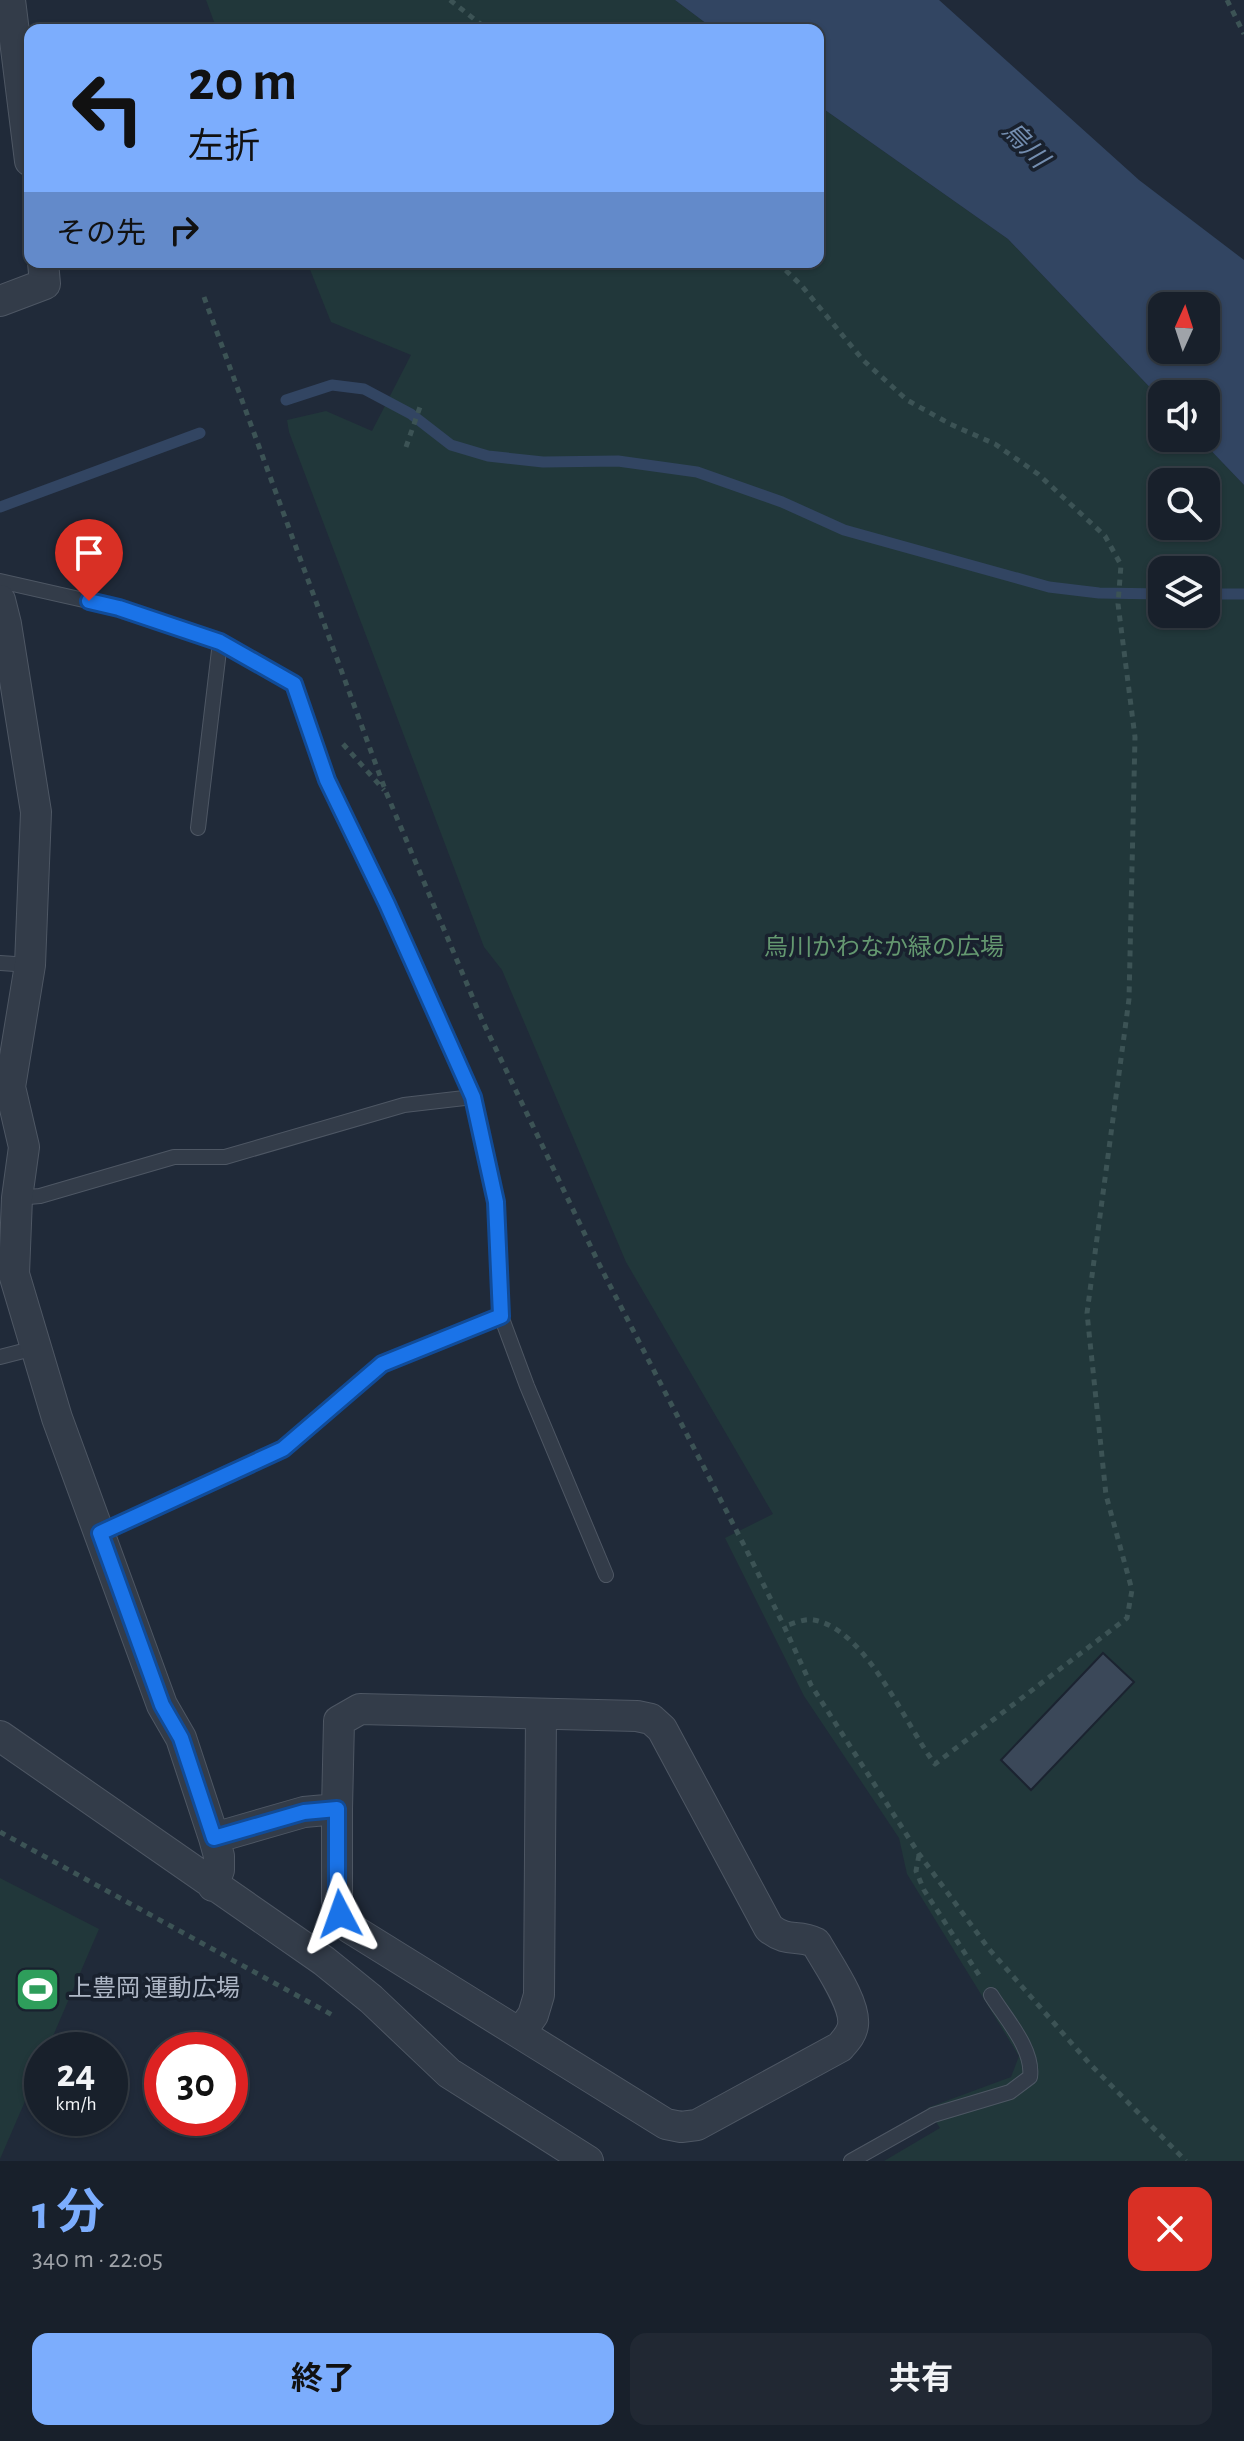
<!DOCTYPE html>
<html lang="ja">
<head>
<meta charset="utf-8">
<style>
  :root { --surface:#18202b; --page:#212833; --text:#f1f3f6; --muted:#9fa3a9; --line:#363e47; --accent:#7cadfd }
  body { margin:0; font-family:"Alegreya Sans","Noto Sans JP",sans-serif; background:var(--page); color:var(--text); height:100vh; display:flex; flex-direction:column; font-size:30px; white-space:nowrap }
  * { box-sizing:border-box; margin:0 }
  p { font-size:26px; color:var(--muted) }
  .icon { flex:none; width:44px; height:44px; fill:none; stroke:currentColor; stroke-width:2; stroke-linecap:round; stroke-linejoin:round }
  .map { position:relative; height:2161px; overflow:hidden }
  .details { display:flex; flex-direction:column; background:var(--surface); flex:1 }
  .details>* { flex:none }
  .banner { position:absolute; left:24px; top:24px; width:800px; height:244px; border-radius:16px; box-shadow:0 2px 6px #0004,0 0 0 2px var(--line); background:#7cadfd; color:#111; overflow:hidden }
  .needle { width:52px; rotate:3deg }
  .tools { position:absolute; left:1148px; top:292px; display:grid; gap:16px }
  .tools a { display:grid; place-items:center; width:72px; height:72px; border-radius:16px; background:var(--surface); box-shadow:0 2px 6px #0004,0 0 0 2px var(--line); font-size:40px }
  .speed { position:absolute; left:24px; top:2032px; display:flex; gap:16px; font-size:40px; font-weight:700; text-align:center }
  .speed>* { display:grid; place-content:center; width:104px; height:104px; border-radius:50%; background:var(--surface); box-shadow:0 2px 6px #0004,0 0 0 2px var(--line); line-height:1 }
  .speed small { font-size:20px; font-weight:400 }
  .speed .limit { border:12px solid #d22; background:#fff; color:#111 }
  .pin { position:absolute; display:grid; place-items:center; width:68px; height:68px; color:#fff; margin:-82px -34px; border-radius:50% 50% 50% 0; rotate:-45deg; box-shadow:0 0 8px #0007 }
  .pin .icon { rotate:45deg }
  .me { position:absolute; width:88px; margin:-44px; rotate:356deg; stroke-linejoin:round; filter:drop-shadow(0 0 6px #0008) }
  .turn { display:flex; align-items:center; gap:28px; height:168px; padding:0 32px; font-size:36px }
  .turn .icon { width:104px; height:104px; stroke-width:2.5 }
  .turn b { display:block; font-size:56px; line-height:68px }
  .then { display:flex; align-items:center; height:76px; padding:0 32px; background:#0003; gap:16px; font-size:30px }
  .round { display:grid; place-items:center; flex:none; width:84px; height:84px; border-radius:16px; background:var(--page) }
  .summary { display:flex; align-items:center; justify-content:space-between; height:136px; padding:0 32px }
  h1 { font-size:48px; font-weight:700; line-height:60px; color:var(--accent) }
  .action { display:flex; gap:16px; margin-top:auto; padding:16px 32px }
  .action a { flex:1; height:92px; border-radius:16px; background:var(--accent); color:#111; font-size:32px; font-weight:700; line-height:92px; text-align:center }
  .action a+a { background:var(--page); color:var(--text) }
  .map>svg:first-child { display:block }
  .green { fill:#21373a; fill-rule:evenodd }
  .water { fill:#324562; fill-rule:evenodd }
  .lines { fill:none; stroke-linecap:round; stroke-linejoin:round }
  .stream { stroke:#324562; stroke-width:11 }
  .building { fill:#3b4859; stroke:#1b2330; stroke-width:2 }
  .lane-casing { stroke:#4e5764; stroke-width:16 }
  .street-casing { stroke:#4e5764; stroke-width:32 }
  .path { stroke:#3c5355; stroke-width:5; stroke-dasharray:6 6; stroke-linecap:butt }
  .lane { stroke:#333c49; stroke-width:14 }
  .street { stroke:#333c49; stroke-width:30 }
  .route-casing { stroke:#114b97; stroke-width:20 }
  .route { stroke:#1a73e8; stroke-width:14 }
  .labels { text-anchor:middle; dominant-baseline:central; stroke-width:7; stroke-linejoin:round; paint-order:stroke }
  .park-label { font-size:24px; fill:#649870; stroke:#19212e }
  .poi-label { font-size:24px; fill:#aeb7c6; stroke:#19212e; text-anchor:start }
  .water-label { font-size:26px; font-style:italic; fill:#748eb0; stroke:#19212e }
</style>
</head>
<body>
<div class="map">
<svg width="1244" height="2161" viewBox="0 0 1244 2161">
  <rect width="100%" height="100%" fill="#202a39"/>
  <!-- green -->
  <path class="green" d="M206,0h469l40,30h-498z
    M818,105l190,134 154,161v38h37l45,47v1676h-360l56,-33 -13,-20 84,-31 8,-21 -112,-182 -8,-36 -95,-142 -79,-158 48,-24 -147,-252 -124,-292 -18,-23 -195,-515 -2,-12 39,-9 46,20 39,-76 -80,-33 -24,-60h511zM1162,482h44v44h-44zM1162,570h44v44h-44z
    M0,1878l99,51 -52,121h-5v12l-42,97z"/>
  <!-- water -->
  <path class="water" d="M675,0h264l200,180 105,80v225l-45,-47h7v-44h-44v6l-154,-161 -190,-134v-75h-103zM1162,306h44v44h-44z"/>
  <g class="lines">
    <!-- stream -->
    <path class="stream" d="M286,400l46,-15 32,4 47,25 40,31 37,11 55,6 75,-1 79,11 85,30 62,28 205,57 50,6 63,1
      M0,507l200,-74
      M1206,594h38"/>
  </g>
  <!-- building -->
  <path class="building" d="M1103,1653l31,29 -103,108 -30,-30z"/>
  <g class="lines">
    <defs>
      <path id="lane" d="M0,581l119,27 101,34 74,42 33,96 60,124 86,193 23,105 5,114 26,70 79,189
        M198,828l22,-186
        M0,963l30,2
        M17,1198l23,-2 134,-39h51l179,-52 69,-8
        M0,1357l35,-9
        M100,1533l183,-84 99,-85 119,-48
        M851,2161l82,-46 77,-23 20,-15c4,-28 -25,-59 -39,-82"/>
      <path id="street" d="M10,0l20,161
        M0,301l45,-17 -2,-22
        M0,600l6,24 30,188 -6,153 -20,122 14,60 -7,51 -3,76 43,144 105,287 19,33 33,100 5,18v14l-6,16
        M0,1736l324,225 47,38 78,74 139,88
        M214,1838l90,-26 33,-3 2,-88 21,-12 277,7 14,3 11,10 107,199c20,16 28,5 47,15 11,20 40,60 37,82 -1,9 -7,15 -13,22l-143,78 -16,2 -15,-3 -316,-196 -10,-14 -3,-14v-91
        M520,2033l13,-18 6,-20 2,-281"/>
    </defs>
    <!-- lane casing -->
    <use href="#lane" class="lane-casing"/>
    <!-- street casing -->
    <use href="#street" class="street-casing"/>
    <!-- path -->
    <path class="path" d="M450,0l38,30
      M1227,0l17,34
      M777,262l24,23 62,75 44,40 43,24 45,20 43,30 67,62 16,29 -3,39 17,133 -6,262 -42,314 19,182 26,95 -5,28 -192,146c-31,-41 -68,-134 -121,-144 -9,-2 -21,4 -30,6l27,59 108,169 70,95 100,114 97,98
      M204,297l182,495 97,230 119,248 144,279 38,77
      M406,447l15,-43
      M343,744l41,46
      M0,1832l336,185
      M919,1855l-3,16 8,19 55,85"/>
    <!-- lane -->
    <use href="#lane" class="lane"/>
    <!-- street -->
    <use href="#street" class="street"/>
  </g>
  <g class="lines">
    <defs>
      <path id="route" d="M89,601l30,7 101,34 74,42 33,96 60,124 86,193 23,105 5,114 -119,48 -99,85 -183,84 62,172 19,33 33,100 90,-26 33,-3v91l3,14"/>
    </defs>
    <!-- route casing -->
    <use href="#route" class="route-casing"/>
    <!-- route -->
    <use href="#route" class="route"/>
  </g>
  <!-- icons -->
  <defs>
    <symbol id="stadium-square" viewBox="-11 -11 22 22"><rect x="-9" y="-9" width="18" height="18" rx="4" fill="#2e9e5b" stroke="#19212e"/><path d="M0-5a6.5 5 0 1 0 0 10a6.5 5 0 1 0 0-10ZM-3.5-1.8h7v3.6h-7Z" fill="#fff"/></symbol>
  </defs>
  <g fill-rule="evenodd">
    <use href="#stadium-square" x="12" y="1964" width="51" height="51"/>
  </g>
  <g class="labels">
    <!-- park labels -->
    <g class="park-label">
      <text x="884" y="948">烏川かわなか緑の広場</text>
    </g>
    <!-- poi labels -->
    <g class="poi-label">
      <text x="68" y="1989">上豊岡 運動広場</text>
    </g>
    <!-- water labels -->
    <g class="water-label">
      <text transform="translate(1025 145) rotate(46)">烏川</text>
    </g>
  </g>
</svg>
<div class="tools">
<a><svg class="needle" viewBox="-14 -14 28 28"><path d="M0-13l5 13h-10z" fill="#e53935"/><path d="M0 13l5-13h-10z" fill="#9fa3a9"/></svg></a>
<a><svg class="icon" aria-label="sound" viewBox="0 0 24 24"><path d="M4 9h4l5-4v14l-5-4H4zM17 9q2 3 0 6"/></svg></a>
<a><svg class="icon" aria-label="search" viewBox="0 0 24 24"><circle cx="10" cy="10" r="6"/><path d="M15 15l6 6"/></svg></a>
<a><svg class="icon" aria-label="layers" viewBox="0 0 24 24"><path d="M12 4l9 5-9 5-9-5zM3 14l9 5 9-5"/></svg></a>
</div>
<div class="speed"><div>24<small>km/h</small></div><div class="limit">30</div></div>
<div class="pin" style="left:89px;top:601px;background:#d93025"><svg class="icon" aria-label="arrive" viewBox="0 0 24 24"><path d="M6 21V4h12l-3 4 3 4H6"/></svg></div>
<svg class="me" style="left:340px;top:1914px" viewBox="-20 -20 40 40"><path d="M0-17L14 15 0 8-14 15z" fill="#1a73e8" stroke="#fff" stroke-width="4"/></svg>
<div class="banner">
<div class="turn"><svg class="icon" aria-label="left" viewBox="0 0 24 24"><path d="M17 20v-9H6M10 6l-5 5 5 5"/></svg><div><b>20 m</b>左折</div></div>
<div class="then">その先<svg class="icon" aria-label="right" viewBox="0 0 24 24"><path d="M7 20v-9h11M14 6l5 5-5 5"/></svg></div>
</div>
</div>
<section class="details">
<div class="summary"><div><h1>1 分</h1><p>340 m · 22:05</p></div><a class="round" style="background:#d93025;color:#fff"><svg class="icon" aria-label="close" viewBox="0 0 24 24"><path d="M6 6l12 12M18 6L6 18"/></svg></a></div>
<div class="action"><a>終了</a><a>共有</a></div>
</section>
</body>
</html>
